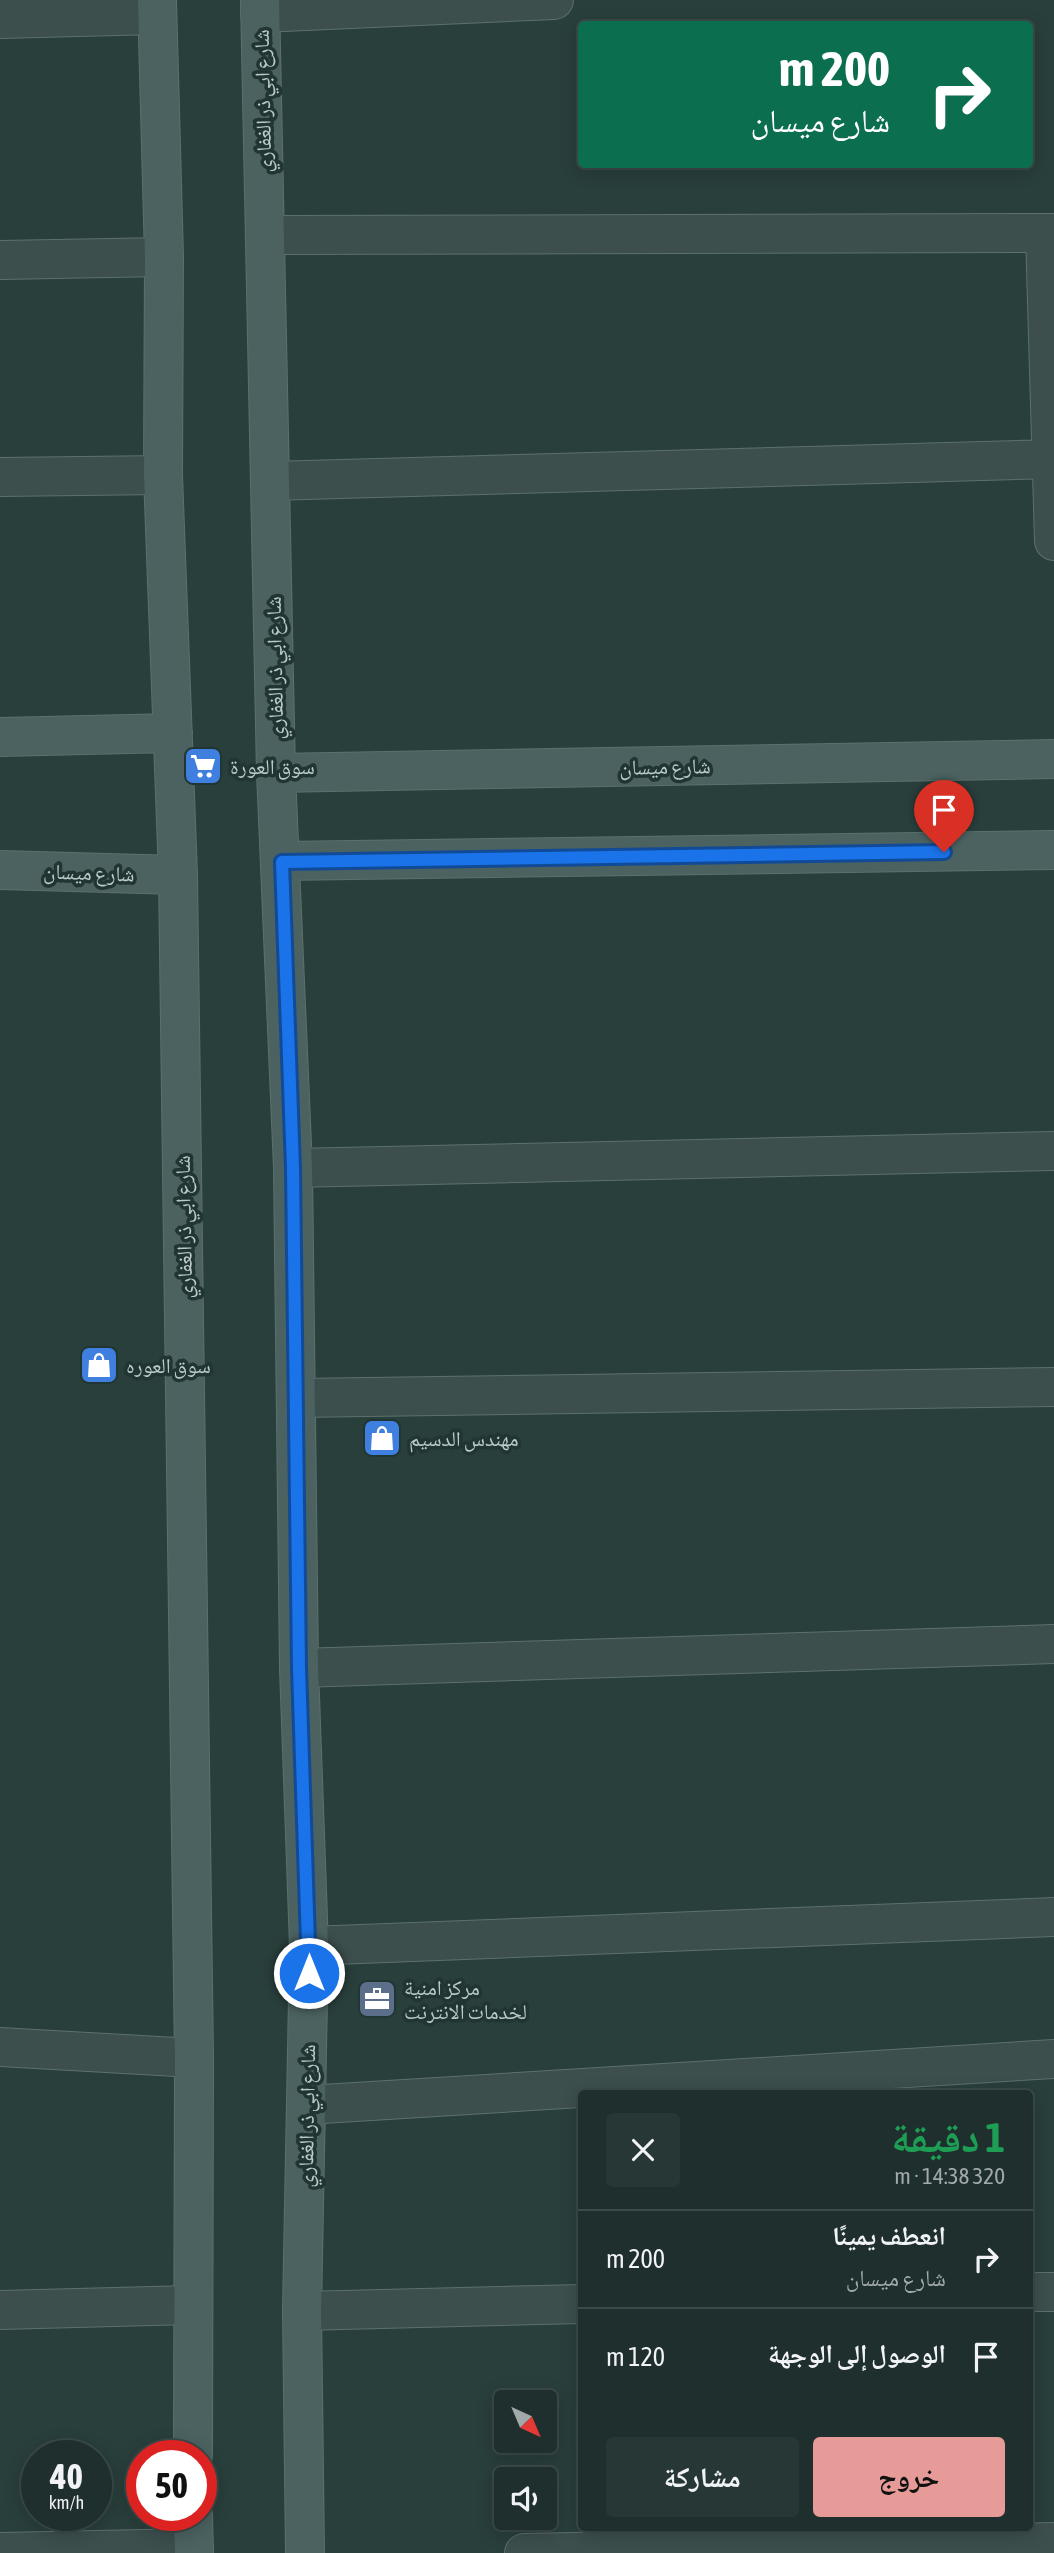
<!DOCTYPE html>
<html lang="ar">
<head>
<meta charset="utf-8">
<style>
  :root { --surface:#1f2f2d; --page:#273735; --text:#f1f3f6; --muted:#a1a9aa; --line:#3c4a49; --accent:#e69b98 }
  body { margin:0; font-family:"Asap Condensed","Noto Naskh Arabic",sans-serif; background:var(--page); color:var(--text); direction:rtl; height:100vh; display:flex; flex-direction:column; font-size:26px; white-space:nowrap }
  * { box-sizing:border-box; margin:0 }
  p { font-size:23px; color:var(--muted) }
  .icon { flex:none; width:38px; height:38px; fill:none; stroke:currentColor; stroke-width:2; stroke-linecap:round; stroke-linejoin:round }
  .map { position:relative; flex:1; overflow:hidden; direction:ltr }
  .sheet { position:absolute; left:578px; top:2090px; width:455px; height:441px; display:flex; flex-direction:column; background:var(--surface); border-radius:7px; box-shadow:0 4px 18px #0003,0 0 0 2px var(--line); direction:rtl }
  .sheet>* { flex:none }
  .guide { position:absolute; left:578px; top:21px; width:455px; height:147px; border-radius:7px; box-shadow:0 4px 18px #0003,0 0 0 2px var(--line); direction:rtl; background:#0b6e4f; color:#fff; overflow:hidden }
  .needle { width:46px; rotate:136deg }
  .tools { position:absolute; left:494px; top:2390px; display:grid; gap:14px }
  .tools a { display:grid; place-items:center; width:63px; height:63px; border-radius:7px; background:var(--surface); box-shadow:0 4px 18px #0003,0 0 0 2px var(--line); font-size:35px }
  .speed { position:absolute; left:21px; top:2440px; display:flex; gap:14px; font-size:35px; font-weight:700; text-align:center }
  .speed>* { display:grid; place-content:center; width:91px; height:91px; border-radius:50%; background:var(--surface); box-shadow:0 4px 18px #0003,0 0 0 2px var(--line); line-height:1 }
  .speed small { font-size:18px; font-weight:400 }
  .speed .limit { border:10px solid #d22; background:#fff; color:#111 }
  .pin { position:absolute; display:grid; place-items:center; width:60px; height:60px; color:#fff; margin:-72px -30px; border-radius:50% 50% 50% 0; rotate:-45deg; box-shadow:0 0 7px #0007 }
  .pin .icon { rotate:45deg }
  .me { position:absolute; width:77px; margin:-38px; rotate:0deg; stroke-linejoin:round; filter:drop-shadow(0 0 5px #0008) }
  .turn { display:flex; align-items:center; gap:24px; height:147px; padding:0 28px; font-size:32px }
  .turn .icon { width:91px; height:91px; stroke-width:2.5 }
  .turn b { display:block; font-size:49px; line-height:60px }
  .round { display:grid; place-items:center; flex:none; width:74px; height:74px; border-radius:7px; background:var(--page) }
  .overview { display:flex; align-items:center; justify-content:space-between; height:119px; padding:0 28px }
  h1 { font-size:42px; font-weight:700; line-height:52px; color:#1e9e55 }
  .primary-button { display:flex; gap:14px; margin-top:auto; padding:14px 28px }
  .primary-button a { flex:1; height:80px; border-radius:7px; background:var(--accent); color:#111; font-size:28px; font-weight:700; line-height:80px; text-align:center }
  .primary-button a+a { background:var(--page); color:var(--text) }
  ul { padding:0; list-style:none }
  li { display:flex; align-items:center; gap:21px; height:98px; padding:0 28px; border-top:2px solid var(--line) }
  li div { flex:1 }
  li b { display:block; font-size:26px }
  li em { font-style:normal }
  .map>svg:first-child { display:block }
  .lines { fill:none; stroke-linecap:round; stroke-linejoin:round }
  .street-casing { stroke:#5d706d; stroke-width:40 }
  .secondary-casing { stroke:#5d706d; stroke-width:40 }
  .street { stroke:#3c4f4d; stroke-width:38 }
  .secondary { stroke:#4b6260; stroke-width:38 }
  .route-casing { stroke:#114b97; stroke-width:18 }
  .route { stroke:#1a73e8; stroke-width:12 }
  .labels { text-anchor:middle; dominant-baseline:central; stroke-width:7; stroke-linejoin:round; paint-order:stroke }
  .street-label { font-size:21px; fill:#b9cac8; stroke:#213532 }
  .poi-label { font-size:21px; fill:#b9cac8; stroke:#213532; text-anchor:start }
</style>
</head>
<body>
<div class="map">
<svg width="1054" height="2553" viewBox="0 0 1054 2553">
  <rect width="100%" height="100%" fill="#293f3c"/>
  <g class="lines">
    <defs>
      <path id="street" d="M260,13l294,-13
        M0,19l157,-4
        M1045,234l9,307
        M265,235l789,-2
        M0,260l164,-3
        M0,477l163,-2
        M270,481l784,-22
        M293,1168l761,-17
        M296,1398l758,-11
        M299,1668l755,-24
        M309,1946l745,-29
        M0,2047l194,11
        M306,2105l748,-46
        M1029,2292h25
        M0,2310l191,-5
        M302,2311l279,-7
        M0,2552l194,-4
        M524,2553l530,-11"/>
      <path id="secondary" d="M157,0l7,257 -1,218 15,400 16,1183 -1,397
        M260,0l16,773 17,395 6,500 10,278 -7,365 3,242
        M0,737l173,-4
        M276,773l778,-14
        M282,861l772,-11
        M0,870l178,5
        M193,2515l1,38"/>
    </defs>
    <!-- street casing -->
    <use href="#street" class="street-casing"/>
    <!-- secondary casing -->
    <use href="#secondary" class="secondary-casing"/>
    <!-- street -->
    <use href="#street" class="street"/>
    <!-- secondary -->
    <use href="#secondary" class="secondary"/>
  </g>
  <g class="lines">
    <defs>
      <path id="route" d="M309,1973l-10,-305 -6,-500 -11,-306 662,-10"/>
    </defs>
    <!-- route casing -->
    <use href="#route" class="route-casing"/>
    <!-- route -->
    <use href="#route" class="route"/>
  </g>
  <!-- icons -->
  <defs>
    <symbol id="supermarket-square" viewBox="-11 -11 22 22"><rect x="-9" y="-9" width="18" height="18" rx="4" fill="#3f7fe0" stroke="#213532"/><path d="M-6-5.5h2.5l.6 2H6L4.5 2H-2.5L-4.4-4H-6ZM-1.5 3.2a1.3 1.3 0 1 0 .1 0ZM3 3.2a1.3 1.3 0 1 0 .1 0Z" fill="#fff"/></symbol>
    <symbol id="shop-square" viewBox="-11 -11 22 22"><rect x="-9" y="-9" width="18" height="18" rx="4" fill="#3f7fe0" stroke="#213532"/><path d="M-5-2.5h2.3a2.7 3.5 0 0 1 5.4 0H5L5.5 6h-11ZM-1.5-2.5h3a1.5 2.3 0 0 0-3 0Z" fill="#fff"/></symbol>
    <symbol id="office-square" viewBox="-11 -11 22 22"><rect x="-9" y="-9" width="18" height="18" rx="4" fill="#5c6f8a" stroke="#213532"/><path d="M-6-3h4V-5.5h4V-3h4V5H-6ZM-1-4.5V-3h2v-1.5ZM-6 0V1H6V0Z" fill="#fff"/></symbol>
  </defs>
  <g fill-rule="evenodd">
    <use href="#supermarket-square" x="181" y="744" width="44" height="44"/>
    <use href="#shop-square" x="77" y="1343" width="44" height="44"/>
    <use href="#shop-square" x="360" y="1416" width="44" height="44"/>
    <use href="#office-square" x="355" y="1977" width="44" height="44"/>
  </g>
  <g class="labels">
    <!-- street labels -->
    <g class="street-label">
      <text transform="translate(262 101) rotate(-91)">شارع ابي ذر الغفاري</text>
      <text transform="translate(274 668) rotate(-91)">شارع ابي ذر الغفاري</text>
      <text transform="translate(665 766) rotate(-1)">شارع ميسان</text>
      <text transform="translate(89 872) rotate(2)">شارع ميسان</text>
      <text transform="translate(183 1227) rotate(-91)">شارع ابي ذر الغفاري</text>
      <text transform="translate(306 2116) rotate(-89)">شارع ابي ذر الغفاري</text>
    </g>
    <!-- poi labels -->
    <g class="poi-label">
      <text x="230" y="766">سوق العورة</text>
      <text x="126" y="1365">سوق العوره</text>
      <text x="409" y="1438">مهندس الدسيم</text>
      <text x="404" y="1987">مركز امنية<tspan x="404" dy="24">لخدمات الانترنت</tspan></text>
    </g>
  </g>
</svg>
<div class="tools">
<a><svg class="needle" viewBox="-14 -14 28 28"><path d="M0-13l5 13h-10z" fill="#e53935"/><path d="M0 13l5-13h-10z" fill="#a1a9aa"/></svg></a>
<a><svg class="icon" aria-label="sound" viewBox="0 0 24 24"><path d="M4 9h4l5-4v14l-5-4H4zM17 9q2 3 0 6"/></svg></a>
</div>
<div class="speed"><div>40<small>km/h</small></div><div class="limit">50</div></div>
<div class="pin" style="left:944px;top:852px;background:#d93025"><svg class="icon" aria-label="arrive" viewBox="0 0 24 24"><path d="M6 21V4h12l-3 4 3 4H6"/></svg></div>
<svg class="me" style="left:309px;top:1973px" viewBox="-20 -20 40 40"><circle r="17" fill="#1a73e8" stroke="#fff" stroke-width="3"/><path d="M0-11L8 9 0 5-8 9z" fill="#fff"/></svg>
<div class="guide">
<div class="turn"><svg class="icon" aria-label="right" viewBox="0 0 24 24"><path d="M7 20v-9h11M14 6l5 5-5 5"/></svg><div><b>200 m</b>شارع ميسان</div></div>
</div>
<section class="sheet">
<div class="overview"><div><h1>1 دقيقة</h1><p>320 m · 14:38</p></div><a class="round"><svg class="icon" aria-label="close" viewBox="0 0 24 24"><path d="M6 6l12 12M18 6L6 18"/></svg></a></div>
<ul>
<li><svg class="icon" aria-label="right" viewBox="0 0 24 24"><path d="M7 20v-9h11M14 6l5 5-5 5"/></svg><div><b>انعطف يمينًا</b><p>شارع ميسان</p></div><em>200 m</em></li>
<li><svg class="icon" aria-label="arrive" viewBox="0 0 24 24"><path d="M6 21V4h12l-3 4 3 4H6"/></svg><div><b>الوصول إلى الوجهة</b></div><em>120 m</em></li>
</ul>
<div class="primary-button"><a>خروج</a><a>مشاركة</a></div>
</section>
</div>
</body>
</html>
